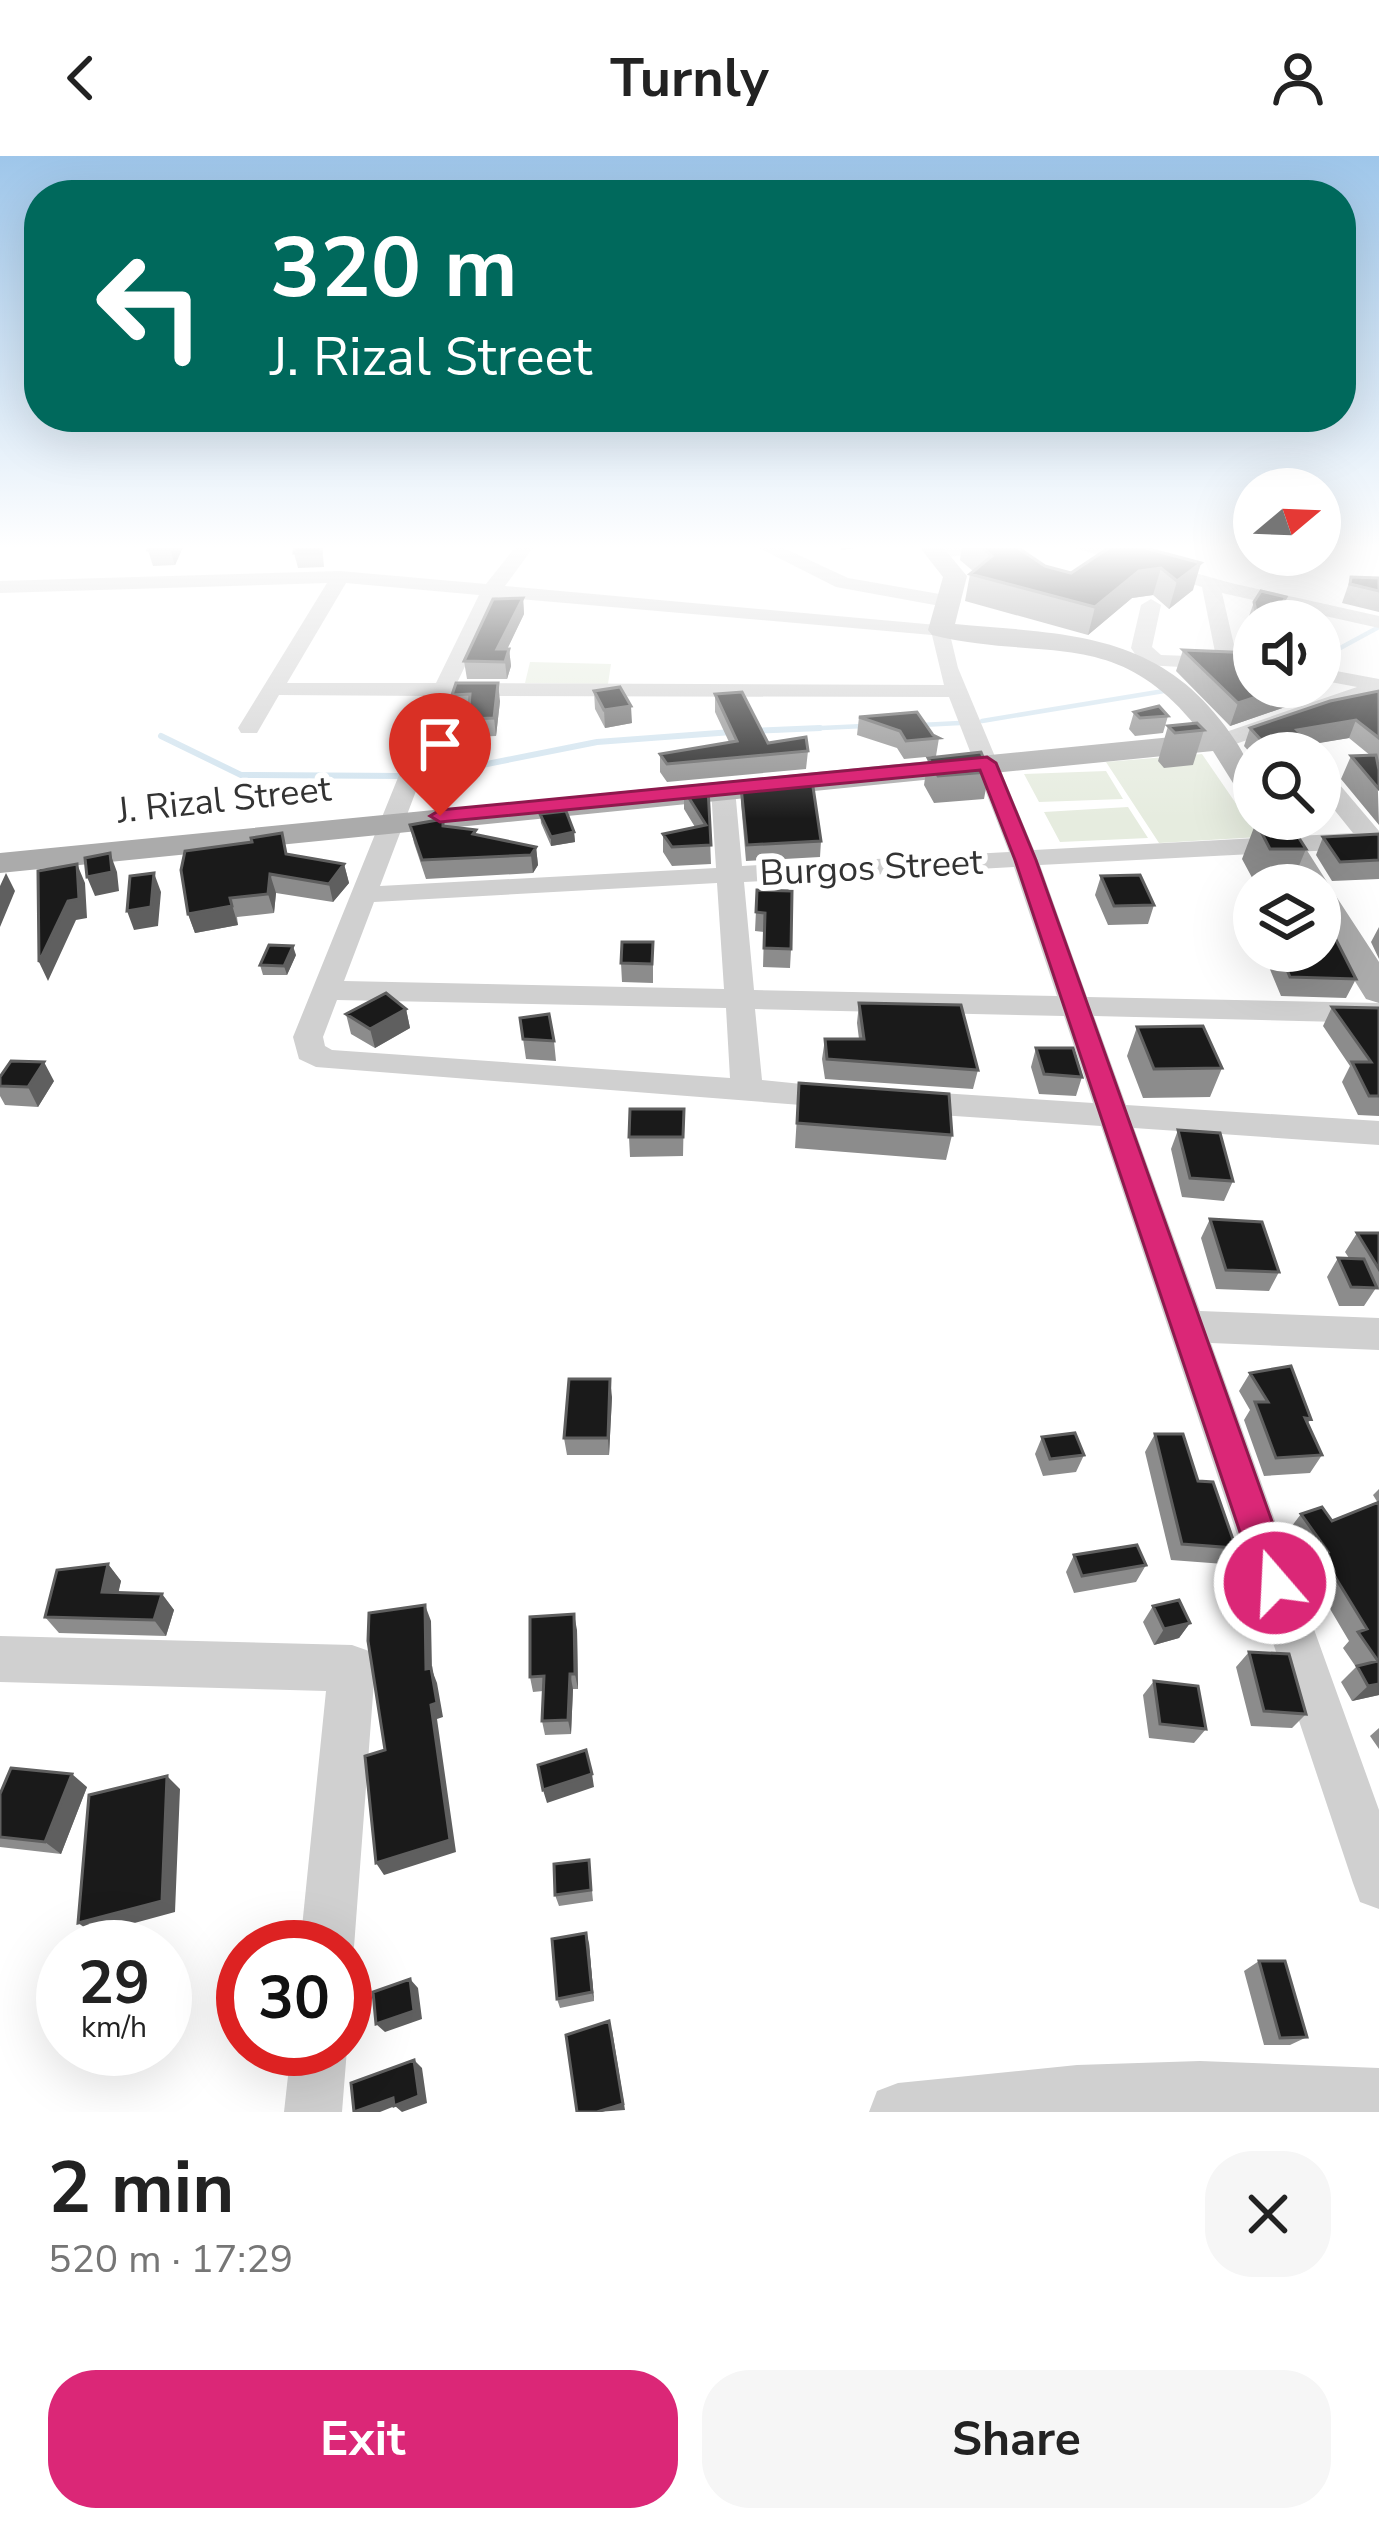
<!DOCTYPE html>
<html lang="en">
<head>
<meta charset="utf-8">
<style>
  :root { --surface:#fff; --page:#f6f6f6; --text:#222; --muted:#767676; --accent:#db2777 }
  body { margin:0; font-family:"Nunito Sans",sans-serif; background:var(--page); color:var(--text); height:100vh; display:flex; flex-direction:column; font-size:45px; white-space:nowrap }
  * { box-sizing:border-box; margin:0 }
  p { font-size:39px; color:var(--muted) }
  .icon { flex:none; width:66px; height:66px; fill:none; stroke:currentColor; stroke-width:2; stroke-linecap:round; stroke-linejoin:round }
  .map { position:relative; height:1956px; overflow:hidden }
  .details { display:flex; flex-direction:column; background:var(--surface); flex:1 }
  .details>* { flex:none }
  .banner { position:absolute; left:24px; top:24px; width:1332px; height:252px; border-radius:48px; box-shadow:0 12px 48px #0002; background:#00695c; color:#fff; overflow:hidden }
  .needle { width:78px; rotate:71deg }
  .fabs { position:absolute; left:1233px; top:312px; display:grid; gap:24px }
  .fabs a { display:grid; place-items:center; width:108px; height:108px; border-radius:50%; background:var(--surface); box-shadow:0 12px 48px #0002; font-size:60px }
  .speed { position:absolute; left:36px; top:1764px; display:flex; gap:24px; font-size:60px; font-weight:700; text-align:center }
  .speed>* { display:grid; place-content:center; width:156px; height:156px; border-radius:50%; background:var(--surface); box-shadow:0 12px 48px #0002; line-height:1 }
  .speed small { font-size:30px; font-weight:400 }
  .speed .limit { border:18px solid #d22; background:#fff; color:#111 }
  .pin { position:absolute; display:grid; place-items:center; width:102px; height:102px; color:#fff; margin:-123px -51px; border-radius:50% 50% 50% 0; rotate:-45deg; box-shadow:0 0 12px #0007 }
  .pin .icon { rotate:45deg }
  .me { position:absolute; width:132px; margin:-66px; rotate:341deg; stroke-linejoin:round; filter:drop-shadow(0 0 9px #0008) }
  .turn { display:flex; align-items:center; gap:42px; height:252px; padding:0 48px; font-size:54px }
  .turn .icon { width:156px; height:156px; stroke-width:2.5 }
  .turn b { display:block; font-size:84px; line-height:102px }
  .round { display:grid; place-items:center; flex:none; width:126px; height:126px; border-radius:48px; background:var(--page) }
  .head { display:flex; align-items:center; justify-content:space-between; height:204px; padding:0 48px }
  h1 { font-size:72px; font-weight:700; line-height:90px }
  .primary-button { display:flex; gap:24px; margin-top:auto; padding:24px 48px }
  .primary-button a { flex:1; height:138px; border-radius:48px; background:var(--accent); color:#fff; font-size:48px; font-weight:700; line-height:138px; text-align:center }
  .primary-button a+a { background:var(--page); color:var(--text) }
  header { display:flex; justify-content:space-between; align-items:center; height:156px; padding:0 48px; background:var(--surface); font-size:54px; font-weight:700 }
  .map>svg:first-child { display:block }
  .green { fill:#e6ecdf }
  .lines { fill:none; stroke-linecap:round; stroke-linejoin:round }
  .stream-far1 { stroke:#cfe2ee; stroke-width:4.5 }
  .stream { stroke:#cfe2ee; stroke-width:6 }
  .minor { fill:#d0d0d0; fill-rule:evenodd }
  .major { fill:#ababab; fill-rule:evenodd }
  .wall { fill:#8c8c8c }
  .shaded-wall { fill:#5f5f5f }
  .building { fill:#1a1a1a; stroke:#5f5f5f; stroke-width:3 }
  .route { fill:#db2777; stroke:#8e194d; stroke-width:3 }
  .labels { text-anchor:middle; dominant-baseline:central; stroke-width:12; stroke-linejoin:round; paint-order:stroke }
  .far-street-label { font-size:36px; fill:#333; stroke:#fff }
</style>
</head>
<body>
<header><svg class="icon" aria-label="back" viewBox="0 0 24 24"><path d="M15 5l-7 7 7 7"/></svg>Turnly<svg class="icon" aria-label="person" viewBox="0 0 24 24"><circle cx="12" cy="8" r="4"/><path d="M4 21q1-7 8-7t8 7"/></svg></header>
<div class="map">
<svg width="1379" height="1956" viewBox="0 0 1379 1956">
  <rect width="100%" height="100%" fill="#fff"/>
  <!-- green -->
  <path class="green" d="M530,506l81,2 -3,20 -83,-1z
    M1202,598l57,83 -100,6 -53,-81z
    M1106,615l17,28 -84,3 -15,-28z
    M1128,651l20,31 -88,4 -16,-30z"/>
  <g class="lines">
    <!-- stream-far1 -->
    <path class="stream-far1" d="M1320,503l59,-32
      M982,565l188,-31
      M921,569l39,-2
      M754,575l110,-5"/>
    <!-- stream -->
    <path class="stream" d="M753,575l67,-3
      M161,580l80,39 163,1
      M427,620l170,-34 135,-10"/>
    <!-- minor -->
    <path class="minor" d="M517,389h18l-30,41 443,40 10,42 76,182 319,-17 -33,-41v-23l8,2 51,60v16l-7,1 -332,17 47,132 292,6v20l-285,-7 32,89 253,16v24l-245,-17 66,183 179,7v32l-168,-7 168,467v99l-19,-7 -7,-19 -252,-757 -191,-13 -11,-3 -5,-8 5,-8 11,-3 183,12 -29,-87 -309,-7 7,71 89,9 5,8 -5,8 -11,3 -524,-41 -17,-8 -6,-22 138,-341 -152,-1 -22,38h-16l-3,-5 89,-145 -327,10v-12l340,-10 146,13zM346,427l133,12 -43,88h-149zM498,441l434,38 12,50 -487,-2zM452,540l497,1 60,155 -267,14 -7,-77 -12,-7 -12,7 5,79 -336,18zM1014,711l43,129 -303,-6 -10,-108zM717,727l7,106 -380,-8 30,-79zM337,844l389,8 4,70 -398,-28 -7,-4 -2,-9z
      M753,389h24l71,33 103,18 10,6 -10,6 -115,-21z
      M960,389h60l-9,5 -73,8 -9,-5z
      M1065,389h30l136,38 148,33v12l-157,-35 15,65 17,1v12l-127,-7v-8l8,-2 -4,-6 10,-43 10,-6 10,6 -9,42 9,8 55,2 -14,-70z
      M1320,512l59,11v15l-149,52h-16v-10l143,-49 -37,-7z
      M0,1480l352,9 17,6 6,17 -21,279 -8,19 -1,-19h-45l26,-256 -326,-9z
      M345,1887l2,6 -5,63h-58l7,-63h54z
      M1200,1905l179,7v44h-510l8,-21 21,-8 179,-18z"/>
    <!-- major -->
    <path class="major" d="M918,389h23l26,31 -12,48c108,10 200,7 270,102 19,26 29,42 29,75l-11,-2 -30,-48 -1213,122v-20l1202,-119c-84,-111 -157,-71 -270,-99l-4,-5 15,-53z
      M1255,663h32l42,66 -2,3 5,2 47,72v41l-13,-4 -46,-74v-40h-25z"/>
  </g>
  <!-- wall -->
  <path class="wall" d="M150,389h34l-9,20 -22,1 -5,-16z
    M295,389h27l2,22 -26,1 -4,-15z
    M962,389h52l31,21 26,7 63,-28 59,45 -24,19 -16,-14 -21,3 -44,37 -123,-34 5,-27 3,-3 -13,-11z
    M1351,421l28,1v34l-37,-9z
    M523,442l1,16 -17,35h2l2,17 -4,13h-40l-3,-18z
    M1254,446l27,9 -6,10h-21v16l-5,-21z
    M1183,494l111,54 -64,22 -54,-55z
    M456,527l44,18 -4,35 -25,1 -2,-25h-15l-2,-17z
    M594,535l38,32 -27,5 -10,-19z
    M1379,535v71l-2,-1 2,64 -38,-46 10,-23h20l-22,-18 -38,6 9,9h-66v4l-10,-11 6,-18z
    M715,538l53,49 40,8 -2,18 -139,13 -7,-10v-18l69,-12 -14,-30z
    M1134,556l34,4 -5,17 -28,3 -6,-7z
    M859,561l80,21 -3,18 -32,3 -7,-11 -40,-13z
    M1168,570l36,4 -11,35 -29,3 -6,-7z
    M928,602l61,14 -5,27 -50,4 -10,-18z
    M741,631l80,54 -1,16 -74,4 -5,-58z
    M708,632l3,76 -39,2 -9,-14v-18l32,-7 -11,-18v-19z
    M540,658l34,18 1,10 -24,4 -10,-23z
    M443,663l1,7 32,4v5l60,12 2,18 -5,8 -107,6 -12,-36 -4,-18z
    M1256,666l50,27 -15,36h-35l-14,-26z
    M1379,678v45l-47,2 -16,-26 7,-18z
    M287,699l57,9 5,19 -16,19 -57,-9 -2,20 -37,4 1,8 -43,8 -7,-19z
    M1101,720l53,29 -6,19 -40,1 -13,-30z
    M757,734l34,59 -1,19 -27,-1 1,-35 -9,-1z
    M1379,771v32l-8,-17z
    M653,786v41l-31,-1 -1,-19z
    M1276,795h44l36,28 -10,19 -65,-2 -12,-29z
    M296,799l-9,20h-24l-3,-10z
    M859,847l119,67 -5,19 -148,-10 -3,-20 3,-20h34l-2,-16z
    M1332,851l47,1v108l-21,-1 -16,-33 8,-16 -27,-40z
    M406,853l4,19 -35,20 -24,-14 -5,-20z
    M520,862l34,23 2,20 -30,-2z
    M1137,871l85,41 -12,29 -67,1 -16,-42z
    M1036,892l46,29 -6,19 -37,-2 -8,-27z
    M0,921l54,4 -16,26 -33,-2 -5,-9z
    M799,927l153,52 -6,25 -151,-12z
    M684,953l-1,47 -53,1 -1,-20z
    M1178,974l55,51 -9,20 -42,-4 -11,-48z
    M1210,1063l69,53 -10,19 -53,-2 -15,-51z
    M1357,1077h22v55h-3l-12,18h-25l-12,-29 11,-19h11l-4,-6z
    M1250,1217l61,46 -4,5 15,31 -12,18 -46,3 -20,-56 6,-10 -11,-19z
    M612,1241l-3,58h-42l-3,-17z
    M1155,1278l81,114 -12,16 -53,-4 -26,-108z
    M1042,1281l42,18 -8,17 -33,4 -8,-22z
    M1379,1333v206l-27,6 -11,-19 15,-15 -13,-19 6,-7 -42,-71 4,-5 -23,-34 13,-17 31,7 46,-18 -5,-8z
    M1074,1399l72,10 -10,17 -62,11 -8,-21z
    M108,1408l13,17 -3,11 44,2 12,16 -8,26 -107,-3 -14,-16z
    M1153,1450l37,17 -11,15 -25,7 -11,-23z
    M577,1474l1,59h-5l-2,45 -26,1 -3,-14 1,-30 -10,1 -3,-15z
    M1249,1496l57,62 -14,14 -41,-2 -15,-59z
    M1154,1525l52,48 -12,14 -45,-5 -6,-43z
    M1379,1572v21l-9,-13z
    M87,1631l-26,67 -61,-7v-53z
    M589,1704l4,41 -34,5 -4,-11z
    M589,1787l5,58 -34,7 -3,-9z
    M1259,1805l48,76 -17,8h-26l-20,-74z"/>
  <!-- shaded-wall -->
  <path class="shaded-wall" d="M172,389h12l-9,20 -5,-16z
    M842,389h33l-34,5z
    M1201,407l-8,27 -24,19 8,-28z
    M1161,412l-8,27 -21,3 -44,37 7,-28 44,-36z
    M523,442l1,16 -23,48 -4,-13z
    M509,493l2,17 -4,13 -2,-17z
    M498,527l2,18 -4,35 -2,-18z
    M1287,531h13l-6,17 -64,22 8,-23z
    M631,550l1,17 -27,5 -1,-18z
    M1356,564l-7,18 -59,10 7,-18z
    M574,676l1,10 -24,4v-9z
    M536,691l2,18 -5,8 -2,-18z
    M110,697l7,19 2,19 -24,5 -8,-19z
    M77,708l8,19 2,35 -11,2 -28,61 -9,-19z
    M344,708l5,19 -16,19 -4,-18z
    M6,717l9,18 -15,36v-41z
    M154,717l7,19 -3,34 -24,4 -7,-19z
    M270,718l6,19 -2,20 -6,-19z
    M230,742l8,27 -43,8 -7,-19z
    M293,790l3,9 -9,20 -3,-9z
    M406,853l4,19 -35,20 -5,-19z
    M44,906l10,19 -16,26 -10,-20z
    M610,1223l2,18 -3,58 -1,-17z
    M108,1408l13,17 -6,27 -13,-16z
    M162,1438l12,16 -8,26 -12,-16z
    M425,1449l6,16 1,49 5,13 6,34 -6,2 19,133 -72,23 -8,-12 50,-194z
    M574,1458l3,16 1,59 -3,-15z
    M1190,1467l-11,15 -25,7 10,-16z
    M570,1518l3,15 -2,45 -3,-14z
    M1379,1528v11l-27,6 16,-15z
    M72,1618l15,13 -26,67 -16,-12z
    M592,1618l2,13 -47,16 -4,-13z
    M167,1620l13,13 -5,123 -81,22 -16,-11z
    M586,1777l3,10 5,58 -2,-9z
    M410,1823l8,9 4,31 -37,13 -9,-8z
    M612,1874l13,80 -28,2z
    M414,1904l8,8 5,35 -25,9 -7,-6 -15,6h-26z"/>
  <!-- building -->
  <path class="building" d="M150,389h22l-2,4 -22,1z
    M295,389h26v8h-27z
    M979,389h35l31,21 26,7 42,-28h21l67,18 -24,18 -16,-13 -22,3 -44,36 -125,-33 22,-18z
    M1351,421l28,1v13l-29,-7z
    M1261,435l25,6 -14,24h-14l-4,-19z
    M523,442l-26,51h12l-4,13 -41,-1 29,-62z
    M1183,494l71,3v34h33l-49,16z
    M456,527h42l-4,35 -26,1 2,-25 -18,1z
    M620,531l11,19 -27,4 -10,-19z
    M1379,535v47l-23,-18 -59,10 23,23h-47l-23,-25 80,-27z
    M742,536l26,51 38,-6 2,14 -141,13 -7,-10 77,-13 -22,-47z
    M1159,550l9,10 -28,2 -6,-6z
    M917,556l16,23 6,3 -33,3 -6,-10 -41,-14z
    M1197,567l7,7 -29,3 -7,-7z
    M981,596l8,20 -51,4 -10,-18z
    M1376,599l3,15v19l-28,-33z
    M812,624l9,61 -74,4 -6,-58z
    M708,632l3,57 -39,2 -9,-13 43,-9 -22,-35z
    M566,655l8,21 -23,5 -11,-23z
    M443,663v7l33,4 -3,4 63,13 -5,8 -109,5 -12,-35z
    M1288,665l18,28h-36l-14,-27z
    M282,677l4,21 58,10 -15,20 -59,-10 -2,20 -38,4 2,8 -44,8 -7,-44 4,-19 67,-9 -1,-4z
    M1379,678v26l-39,2 -17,-25z
    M110,697l2,19 -25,5 -2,-19z
    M77,708l2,35 -11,2 -29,61 -1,-91z
    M154,717l-3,34 -24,4 3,-35z
    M1140,719l14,30 -40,1 -13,-30z
    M757,734l35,1 -1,58 -27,-1 1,-35 -9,-1z
    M1320,766h7l29,57 -66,-2 -11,-26h41z
    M622,786h31l-1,22 -31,-1z
    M269,789l24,1 -9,20 -24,-1z
    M386,837l20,16 -36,20 -24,-15z
    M859,847l102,2 17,65 -151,-11 -2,-20h39z
    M1332,851l47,1v88h-10l-17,-34h19z
    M549,858l5,27 -31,-2 -3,-21z
    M1203,870l19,42 -68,1 -17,-42z
    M1036,892h37l9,29 -38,-3z
    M11,905l33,1 -16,25 -28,-1v-9z
    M799,927l150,11 3,41 -155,-12z
    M630,953h54l-1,28h-54z
    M1178,974l42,3 13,48 -43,-3z
    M1210,1063l52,3 17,50 -53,-2z
    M1357,1077h22v36z
    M1338,1102l26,1 13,29 -26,-1z
    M1291,1210l20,53 -6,-1 17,37 -46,3 -21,-56h13l-18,-29z
    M569,1223h41l-2,59h-44z
    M1075,1277l9,22 -34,4 -8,-22z
    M1155,1278h28l15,47 15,1 23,66 -54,-4z
    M1379,1346v182l-11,2 -11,-20 21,-5 -20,-29 9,-3 -46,-75 7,-2 -27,-38 21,-7 10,14z
    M1137,1389l9,20 -64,11 -8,-21z
    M108,1408l-6,28 60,2 -8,26 -109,-3 12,-47z
    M1179,1444l11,23 -26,6 -11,-23z
    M425,1449l1,64 5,-1 6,35 -6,2 19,135 -74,23 -11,-107 20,-6 -17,-109 1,-28z
    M574,1458l1,60h-5l-2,46 -26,1 2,-45 -14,1v-60z
    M1249,1496l40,2 17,60 -42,-3z
    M1154,1525l44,5 8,43 -46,-5z
    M586,1594l6,24 -49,16 -5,-25z
    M11,1612l61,6 -27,68 -45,-5v-43z
    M167,1620l-5,125 -84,22 11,-128z
    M589,1704l2,30 -36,5 -1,-31z
    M586,1777l6,59 -35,7 -5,-60z
    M1259,1805h26l22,76 -27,1z
    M410,1823l4,32 -38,13 -3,-32z
    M609,1865l14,83 -26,8h-20l-11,-77z
    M414,1904l5,36 -25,10 -1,-8 -39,14 -3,-29z"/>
  <!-- sky -->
  <linearGradient id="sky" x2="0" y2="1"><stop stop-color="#9ec6ea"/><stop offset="0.59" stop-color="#fff"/><stop offset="1" stop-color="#fff" stop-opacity="0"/></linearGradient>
  <rect width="1379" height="663" fill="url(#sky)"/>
  <!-- route -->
  <path class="route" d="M987,601l9,6 40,97 258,723 -6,13 -13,5 -13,-5 -5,-13 -242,-723 -35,-90 -540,52 -10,-6 10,-6z"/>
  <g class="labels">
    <!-- far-street labels -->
    <g class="far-street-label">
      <text transform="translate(224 644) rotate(-6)">J. Rizal Street</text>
      <text transform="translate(871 712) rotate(-3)">Burgos Street</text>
    </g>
  </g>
</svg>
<div class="fabs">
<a><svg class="needle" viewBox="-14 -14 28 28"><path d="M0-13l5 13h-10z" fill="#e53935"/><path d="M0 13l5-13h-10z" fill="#767676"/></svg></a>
<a><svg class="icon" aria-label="sound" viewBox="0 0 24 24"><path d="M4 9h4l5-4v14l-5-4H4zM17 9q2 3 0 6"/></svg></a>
<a><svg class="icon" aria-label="search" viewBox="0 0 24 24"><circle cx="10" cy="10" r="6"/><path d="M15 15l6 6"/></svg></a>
<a><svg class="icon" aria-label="layers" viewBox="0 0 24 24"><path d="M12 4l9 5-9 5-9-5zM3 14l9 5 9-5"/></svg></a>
</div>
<div class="speed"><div>29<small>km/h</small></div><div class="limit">30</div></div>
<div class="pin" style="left:440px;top:660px;background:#d93025"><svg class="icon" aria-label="arrive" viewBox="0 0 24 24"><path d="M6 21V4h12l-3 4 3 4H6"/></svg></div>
<svg class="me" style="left:1275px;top:1427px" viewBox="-20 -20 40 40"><circle r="17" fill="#db2777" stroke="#fff" stroke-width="3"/><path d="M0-11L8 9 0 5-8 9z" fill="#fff"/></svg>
<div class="banner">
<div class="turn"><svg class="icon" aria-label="left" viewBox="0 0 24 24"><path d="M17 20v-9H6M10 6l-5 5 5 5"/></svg><div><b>320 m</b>J. Rizal Street</div></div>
</div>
</div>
<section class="details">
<div class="head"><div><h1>2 min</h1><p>520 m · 17:29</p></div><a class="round"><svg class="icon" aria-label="close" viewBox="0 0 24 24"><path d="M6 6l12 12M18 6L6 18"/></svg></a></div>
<div class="primary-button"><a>Exit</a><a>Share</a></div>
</section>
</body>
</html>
